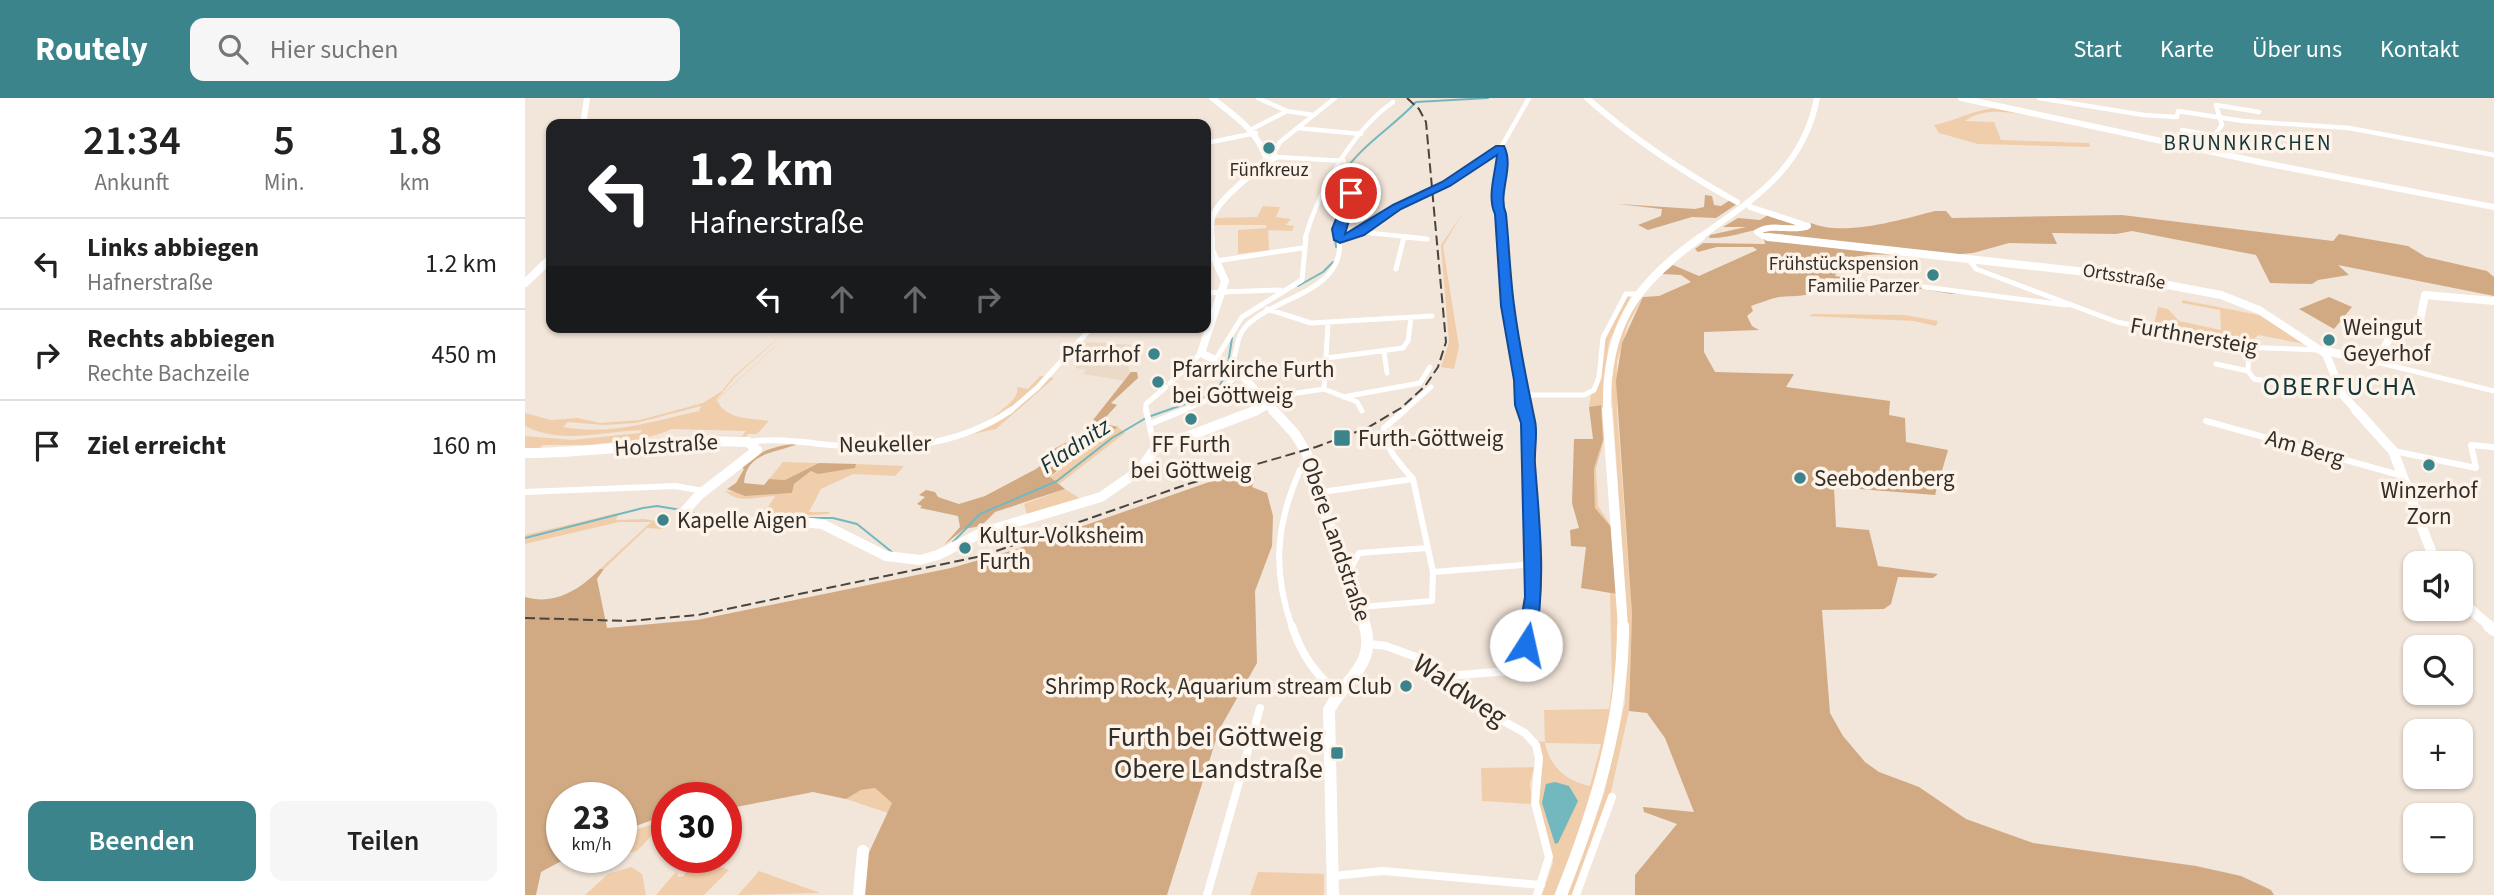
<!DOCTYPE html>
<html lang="de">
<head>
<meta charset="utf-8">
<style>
  :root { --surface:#fff; --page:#f6f6f6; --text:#222; --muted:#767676; --line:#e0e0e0; --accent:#3c848c }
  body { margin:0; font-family:"Source Sans 3",sans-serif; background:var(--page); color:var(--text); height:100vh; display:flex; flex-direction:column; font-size:26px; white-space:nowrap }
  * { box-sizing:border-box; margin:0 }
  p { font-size:23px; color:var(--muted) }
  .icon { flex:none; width:38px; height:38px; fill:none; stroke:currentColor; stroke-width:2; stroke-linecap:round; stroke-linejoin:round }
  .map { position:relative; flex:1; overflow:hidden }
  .side { display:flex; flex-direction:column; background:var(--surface); width:525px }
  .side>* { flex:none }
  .banner { position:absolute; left:21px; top:21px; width:665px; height:214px; border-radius:14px; box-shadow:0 2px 5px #0004; background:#202124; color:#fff; overflow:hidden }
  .tools { position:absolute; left:1878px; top:453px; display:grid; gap:14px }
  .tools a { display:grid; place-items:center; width:70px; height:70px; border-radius:14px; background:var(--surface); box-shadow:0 2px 5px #0004; font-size:35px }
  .speed { position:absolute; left:21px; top:684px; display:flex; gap:14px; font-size:35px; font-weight:700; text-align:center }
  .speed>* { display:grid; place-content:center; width:91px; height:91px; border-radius:50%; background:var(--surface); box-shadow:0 2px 5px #0004; line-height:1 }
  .speed small { font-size:18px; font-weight:400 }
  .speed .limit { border:10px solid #d22; background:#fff; color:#111 }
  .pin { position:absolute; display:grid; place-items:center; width:60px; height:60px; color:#fff; margin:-30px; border:4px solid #fff; border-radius:50%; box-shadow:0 2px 7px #0007 }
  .me { position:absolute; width:77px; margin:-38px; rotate:10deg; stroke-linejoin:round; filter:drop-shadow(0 0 5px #0008) }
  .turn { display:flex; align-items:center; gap:24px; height:147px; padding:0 28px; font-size:32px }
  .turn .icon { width:91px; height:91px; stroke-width:2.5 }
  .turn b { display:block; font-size:49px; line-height:60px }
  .lanes { display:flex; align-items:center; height:66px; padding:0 28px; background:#0003; justify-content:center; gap:35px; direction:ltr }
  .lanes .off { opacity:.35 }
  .eta { display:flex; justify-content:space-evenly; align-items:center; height:119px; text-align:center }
  .eta b { font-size:42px; font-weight:600; line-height:49px }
  .cta { display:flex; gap:14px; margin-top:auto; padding:14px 28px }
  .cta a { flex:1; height:80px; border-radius:14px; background:var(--accent); color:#fff; font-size:28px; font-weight:600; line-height:80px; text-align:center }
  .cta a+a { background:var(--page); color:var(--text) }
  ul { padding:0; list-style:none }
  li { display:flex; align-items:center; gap:21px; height:91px; padding:0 28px; border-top:2px solid var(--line) }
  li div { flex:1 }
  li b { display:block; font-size:26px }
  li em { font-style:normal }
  header { display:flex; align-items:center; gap:42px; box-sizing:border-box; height:98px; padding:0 35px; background:var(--accent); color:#fff }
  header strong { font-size:33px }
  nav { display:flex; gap:38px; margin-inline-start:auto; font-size:24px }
  .search { width:490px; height:63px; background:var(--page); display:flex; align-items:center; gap:18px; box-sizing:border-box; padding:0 24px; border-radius:14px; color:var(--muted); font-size:26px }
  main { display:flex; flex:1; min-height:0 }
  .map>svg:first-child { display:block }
  .built { fill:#ecdac8 }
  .green { fill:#f1ceab; fill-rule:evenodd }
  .forest { fill:#d1aa83 }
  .water { fill:#73b8bf }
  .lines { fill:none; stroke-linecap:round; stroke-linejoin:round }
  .stream { stroke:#73b8bf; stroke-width:2 }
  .street-far3 { stroke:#fff; stroke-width:4.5 }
  .street-far2 { stroke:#fff; stroke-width:5 }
  .street-far1 { stroke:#fff; stroke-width:6 }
  .street { stroke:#fff; stroke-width:8 }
  .secondary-far3 { stroke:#fff; stroke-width:6 }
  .secondary-far2 { stroke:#fff; stroke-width:8 }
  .secondary-far1 { stroke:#fff; stroke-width:10 }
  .secondary { stroke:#fff; stroke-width:12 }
  .rail { stroke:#49443e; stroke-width:2; stroke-dasharray:10 4.5; stroke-linecap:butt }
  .route { fill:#1a73e8; stroke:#114b97; stroke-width:2 }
  .poi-dot { fill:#3c848c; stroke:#fdf3e9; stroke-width:2.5 }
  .labels { text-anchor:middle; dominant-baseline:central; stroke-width:7; stroke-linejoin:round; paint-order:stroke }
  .far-poi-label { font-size:19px; fill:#322e29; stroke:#fdf3e9 }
  .far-street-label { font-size:19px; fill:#322e29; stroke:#fdf3e9 }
  .far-quarter-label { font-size:21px; letter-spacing:2px; fill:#14373a; stroke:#fdf3e9 }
  .poi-label { font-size:23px; fill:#322e29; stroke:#fdf3e9; text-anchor:start }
  .street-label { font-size:23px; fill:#322e29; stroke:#fdf3e9 }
  .water-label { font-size:24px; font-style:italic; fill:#103337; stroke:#fdf3e9 }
  .quarter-label { font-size:26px; letter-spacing:2px; fill:#14373a; stroke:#fdf3e9 }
  .near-street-label { font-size:28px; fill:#322e29; stroke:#fdf3e9 }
  .near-poi-label { font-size:28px; fill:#322e29; stroke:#fdf3e9; text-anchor:end }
</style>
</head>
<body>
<header>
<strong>Routely</strong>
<div class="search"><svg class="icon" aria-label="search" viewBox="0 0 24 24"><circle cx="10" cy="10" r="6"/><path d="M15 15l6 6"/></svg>Hier suchen</div>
<nav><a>Start</a><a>Karte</a><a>Über uns</a><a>Kontakt</a></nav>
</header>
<main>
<section class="side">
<div class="eta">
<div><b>21:34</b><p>Ankunft</p></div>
<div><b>5</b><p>Min.</p></div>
<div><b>1.8</b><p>km</p></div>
</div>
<ul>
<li><svg class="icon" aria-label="left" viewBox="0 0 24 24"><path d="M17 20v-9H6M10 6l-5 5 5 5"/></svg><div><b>Links abbiegen</b><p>Hafnerstraße</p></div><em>1.2 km</em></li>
<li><svg class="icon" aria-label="right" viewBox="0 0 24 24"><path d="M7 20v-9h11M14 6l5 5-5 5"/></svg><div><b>Rechts abbiegen</b><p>Rechte Bachzeile</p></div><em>450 m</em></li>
<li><svg class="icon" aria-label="arrive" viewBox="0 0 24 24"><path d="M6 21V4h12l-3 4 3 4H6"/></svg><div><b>Ziel erreicht</b></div><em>160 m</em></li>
</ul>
<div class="cta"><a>Beenden</a><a>Teilen</a></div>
</section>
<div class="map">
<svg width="1969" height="797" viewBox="0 0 1969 797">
  <rect width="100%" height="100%" fill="#f2e5d9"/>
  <!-- built -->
  <path class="built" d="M562,244l46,3 -8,5 5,7 -7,6 4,1 4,10 -6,7 -42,-7 4,-4 -12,-2 10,-12 -8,-2z"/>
  <!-- green -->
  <path class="green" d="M1470,10l53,11c-27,-4 -60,-15 -83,2l29,1 7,18 88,3 1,4 -112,-3 -39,-11 -5,-8c21,-4 39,-15 61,-17z
    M738,108l17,1 -4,10 15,2 -5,6 8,1 -2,5 -24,-1 1,20 -31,4v-24l28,-2v-3h-53l1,-7 43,-1z
    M937,116l-19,32 16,101 -5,22 -13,-2 8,-25 -8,-97z
    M1107,196l-23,48 -6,42 2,53 -9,32 2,37 15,23 -18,-21 -1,-39 6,-19v-45l-11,2 2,-13 4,-4 10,-52 22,-43z
    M1114,198l4,1 -15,27 -11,38v49l15,203 -3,97 -19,85 -37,99h-6l37,-101 21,-92 2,-88 -16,-230 6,-41z
    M1657,202l82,16 46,29 -52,-10 -10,11 -12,-1 -83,-16 5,-22 10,2 11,12 42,9 -1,-20 -38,-7z
    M1288,216l92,1 33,6 -2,5 -22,-5 -105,-5z
    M266,229l-55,49 -22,26 82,-75 -79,73c8,20 34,18 52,21l-12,13h-9l-3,5c-74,-2 -146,9 -220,12v-15l48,4 67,-7 2,-3c-39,1 -80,15 -117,-4v-13l26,7 26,-2 24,5 39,-3 63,-17 19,-12 11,-14zM176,308l-2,5c-46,10 -88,25 -136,16l5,-5 35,3 33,-2zM147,331l74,2 -4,5c-68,-2 -135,8 -203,13l4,-4c41,0 90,1 129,-16z
    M515,278l14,2 -58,51 -69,15 -65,1 4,-5c47,3 102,2 138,-32 7,-6 15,-12 13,-21l11,2z
    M593,329l7,6 -67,52 -8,-7 48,-41z
    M258,364l36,1 -34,17 -16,-1z
    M331,366l48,2 -9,10 -42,-2 -32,15 -12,23h21l-2,2 -67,4 14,-22c-17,1 -37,8 -50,-5l37,4 30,-2 2,-9 17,-13 44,-3z
    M540,391l19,12 -56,16 -4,-13z
    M93,415l-2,7 28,-1 23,4 -5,6 -15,-1 -43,41h-4l51,-47h-32l-94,22v-9z
    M1085,495l7,1 1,49 -8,86 -35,116 -21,50h-12l11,-32 -14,-59 3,-51 -6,-12 9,1 -1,-32 65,-1 3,-23zM1020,645l56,1 -11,42c-24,-5 -40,-19 -45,-43z
    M1009,669l-4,17 2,20 -50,-3 -1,-33z
    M350,690l17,15 -4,10 -42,-14 15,-9z
    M142,721l-30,32 -16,3v-19z
    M179,763l25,9 -25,25h-48l17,-20 4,-3 1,5 6,-1 3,-8z
    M106,769l11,7 4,21h-61l23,-21z
    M234,773l61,22 -82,2z
    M733,774l66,2v21h-74z"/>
  <!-- forest -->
  <path class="forest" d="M1180,97l7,1 2,9 7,1 9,-6 7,4 -21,14 -24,-1 -44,13 -10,-5 23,-9 1,-7 -44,-5 77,5 9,-2z
    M1410,113h11l6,7 170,-3 211,26 6,-7 69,12 18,11 61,14 7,6v19l-156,-31 11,10 -31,5 -6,4 -42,-1 -14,-28 -124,-24 -16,3 -64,-1 5,11 -48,-1 -36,10 -24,2 -184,-20 -3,-4 46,-1 3,-7c32,14 89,-3 124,-12z
    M1243,117l32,8 1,4c-35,-6 -60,11 -92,11l1,-3 36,-8h-23l15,-9 22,2z
    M1239,140l135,16c-23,2 -53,-5 -64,22l126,17 -9,1 -80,-13 -47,-3c-3,21 -30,17 -46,19 -10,2 -19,6 -28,9l2,5 -6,5 5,10 7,4 -55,2v20l11,20 79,2 -8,13 104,14 -1,14 16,3 1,24 42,8 -13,45 -101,-8 2,40 33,3 9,36 60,8 -5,4 -35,-1 -7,27 -7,5 -62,1 8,103 13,23 22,26 14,10 40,15 47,32 67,24 163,23 45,10 30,14 3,5h-639v-20l42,-51 -33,-12 -1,-5 51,5 -29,-74 -18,-25 -18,-2 3,-97 -16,-233 6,-38 21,-46 16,-1 32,-14 -10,-7 -19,-1 11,-9 26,11 58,-26 -4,-3h-36l-19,5 -3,-3 8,-6 62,1z
    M1804,199l23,10 -18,22 -35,-20z
    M606,274h6l1,6 -27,25 6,2 -13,14 1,5 13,3 -35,20 -33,30 15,12 -70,23 -14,14 -17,3 -20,16 16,-18 -2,-11 -38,-8 2,-2 -5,-2 8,-7 -6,-2 7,-5 9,2 3,5 21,7 26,-8 51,-27 21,-16 -5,-3 40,-21 1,-9z
    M1076,307l2,35 -9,29 1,39 18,21 4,65 -36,-6 5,-41 -15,-1 -1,-16 9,-2 -7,-25 2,-64h19l-4,-32z
    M272,346c-19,9 -51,7 -53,39l20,2 5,-6 16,1 34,-17 37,1 -1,4 -37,6 -7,-3 -17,13 -2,9 -47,3 -18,-7 9,-6 8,-14 -3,-3c17,-14 34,-21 56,-22z
    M710,375l20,4 -3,10 15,6 6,23 -1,30 -17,45 2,72 -38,67 -52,165h-304l3,-36 26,-56 -17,-15 -14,2 -15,9 -33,-7 -87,17v-11h-59v17l-46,16v-33h-59v60h5l-26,14 -5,23h-11v-298c29,9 56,-8 75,-28h4l-7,10 10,49 90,-8 254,-52 63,-18z"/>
  <!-- water -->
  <path class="water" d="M1030,684l14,4 9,15 -20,42 -3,1 -13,-41 4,-19z"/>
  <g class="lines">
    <!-- stream -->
    <path class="stream" d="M821,89l-4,-12c19,-30 50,-47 74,-73l72,-4
      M811,149l-2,-19 9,-22
      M773,188l25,-14 10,-10
      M703,266l4,-26
      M626,318l65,-23 12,-24
      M164,414l15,5
      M282,420h26l24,6 35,28
      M0,440l118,-30 14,-2 24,4
      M428,444l27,-28 77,-33 55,-43 34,-20"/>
    <!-- street-far3 -->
    <path class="street-far3" d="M733,0l29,13
      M1514,0l105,17 33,2 1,-6 65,10 106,7 145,27
      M772,30l64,6
      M727,31l35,-18 26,4
      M1657,32l34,6
      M681,45l50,-10
      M975,51l1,17 -5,33 6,39
      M1690,55l1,-20 6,-8 -6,-20 43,7
      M748,57l7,-13 55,-44
      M751,59l68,4
      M835,134l60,6
      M780,140c14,-48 47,-107 88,-136
      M814,140l11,-63
      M819,140l16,-6 37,-25 49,-23 54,-35 29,-51"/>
    <!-- street-far2 -->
    <path class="street-far2" d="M879,139l23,2
      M977,139l5,69 17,106
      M815,142l9,-3
      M1443,160l8,11 141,53 120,25 82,3
      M691,163l86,-13
      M871,171l8,-32
      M1399,189l142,18
      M681,194l15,1
      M696,194l59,-2
      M742,211l44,14 121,-7
      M1724,250l-1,23 6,8 88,15
      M859,253l3,22
      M543,256l31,4
      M802,260l76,-10 5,-7 3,-23
      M691,261l26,-42 60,-37 4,-43
      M1852,264l117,29
      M1691,266l32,7
      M706,268c7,-14 4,-29 16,-41 32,-30 100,-34 92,-88
      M645,285l31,-30
      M799,291l33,13 5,9
      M997,297h62l10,-5 5,-13 4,-39 23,-44h10
      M818,299l77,-14 10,-16
      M743,307l29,-12 27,-4 4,-66
      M484,314l29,-25 54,-60
      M621,314v-8l20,-17
      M654,314l38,-16 22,-24
      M878,314l28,-25"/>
    <!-- street-far1 -->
    <path class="street-far1" d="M621,312l9,39
      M999,312l4,13 6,175 -5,29
      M1681,323l197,55
      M625,326l34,-14
      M223,344c27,-4 54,0 81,3 66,5 127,3 182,-35
      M1869,353l82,17 -5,-23 21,2
      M888,381l20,93 102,-8
      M0,394l150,-6 29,5
      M790,395l98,-14c-13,-15 -28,-30 -29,-51l21,-18
      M825,472l9,-17 68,-5
      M836,509l71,-6 1,-29
      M767,529c-20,-56 -16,-103 8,-157l9,-2"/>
    <!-- street -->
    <path class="street" d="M767,528c9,28 23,48 46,67
      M845,546l16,2 30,11 62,50 47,26 11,12 3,13 -4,45 14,54 -12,38
      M921,578l76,-6 7,-44
      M808,778l50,-5 158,14
      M682,797l53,-187
      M1051,797l36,-98"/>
    <!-- secondary-far3 -->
    <path class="secondary-far3" d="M687,0c24,19 45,32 55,62
      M1062,0c46,41 96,74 150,104
      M1436,0l303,65 230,44
      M58,26l4,-26
      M1225,109l58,19c-17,7 -34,-4 -51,6l6,4 21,2
      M686,140c1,-7 -1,-16 2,-23 8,-17 46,-49 63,-58
      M1174,140c55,-40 104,-68 118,-140"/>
    <!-- secondary-far2 -->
    <path class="secondary-far2" d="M686,139v13l14,31 -24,72 38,19 36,40
      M1243,139l346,38 107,20 38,15 67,44 16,40 16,18
      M0,185l26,-25
      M1796,252l56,12 15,-29 28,-13 5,-25 69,6
      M729,314l14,-7
      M1082,314c-2,-85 27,-127 94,-175"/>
    <!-- secondary-far1 -->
    <path class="secondary-far1" d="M748,312l22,24 12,20 12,48 31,68 16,57
      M1082,312l16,217
      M1831,312l37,41 43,113
      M0,355c75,0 148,-15 223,-11l9,8 -58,45 -16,18 2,6 34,5 71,-3 32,3 64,32 34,4 18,-5 45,-23 118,-35 39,-27 15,-21 102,-39
      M1936,503l30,26"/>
    <!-- secondary -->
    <path class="secondary" d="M1964,528l5,4
      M334,797l4,-44
      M808,797l-4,-185c17,-33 47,-44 36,-84
      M1036,797c35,-88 62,-174 62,-269"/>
    <!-- rail -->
    <path class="rail" d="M0,520l104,3 69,-6 284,-59 206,-72 128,-37 51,-19 34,-20 24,-22 13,-19 8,-25 -20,-220 -7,-13 -12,-11"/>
  </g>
  <!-- route -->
  <path class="route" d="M971,48h8c11,22 -7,47 2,68 3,30 4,61 8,91 5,39 13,78 21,116 3,13 -1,29 0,43 5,66 11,114 0,181l-9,7 -9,-7 8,-48 -4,-174 -6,-18 -1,-25 -13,-74 -6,-92c-8,-17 0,-39 2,-59l-47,31 -49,23 -37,26 -24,8 -6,-3 -2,-11 15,-38 10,2 -12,41 48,-29 49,-23z"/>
  <!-- markers -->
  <g class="poi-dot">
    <circle cx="744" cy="50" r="7"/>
    <circle cx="1408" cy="177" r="7"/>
    <circle cx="1804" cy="242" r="7"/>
    <circle cx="629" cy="256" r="7"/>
    <circle cx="633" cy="284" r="7"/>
    <circle cx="666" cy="321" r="7"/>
    <rect x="808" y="331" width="18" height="18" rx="3.5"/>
    <circle cx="1904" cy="367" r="7"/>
    <circle cx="1275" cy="380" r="7"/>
    <circle cx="138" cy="422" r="7"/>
    <circle cx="440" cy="450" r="7"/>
    <circle cx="881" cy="588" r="7"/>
    <rect x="805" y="648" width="14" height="14" rx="3.5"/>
  </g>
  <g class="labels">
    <!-- far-poi labels -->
    <g class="far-poi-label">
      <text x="744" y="72">Fünfkreuz</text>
      <text x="1394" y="166" text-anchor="end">Frühstückspension<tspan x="1394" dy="22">Familie Parzer</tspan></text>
    </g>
    <!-- far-street labels -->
    <g class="far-street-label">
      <text transform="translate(1599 179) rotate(9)">Ortsstraße</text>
    </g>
    <!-- far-quarter labels -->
    <g class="far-quarter-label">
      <text x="1723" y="45">BRUNNKIRCHEN</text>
    </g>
    <!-- poi labels -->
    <g class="poi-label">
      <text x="1818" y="229">Weingut<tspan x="1818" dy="26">Geyerhof</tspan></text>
      <text x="615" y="256" text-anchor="end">Pfarrhof</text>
      <text x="647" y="271">Pfarrkirche Furth<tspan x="647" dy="26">bei Göttweig</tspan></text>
      <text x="833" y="340">Furth-Göttweig</text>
      <text x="666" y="346" text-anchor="middle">FF Furth<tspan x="666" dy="26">bei Göttweig</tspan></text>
      <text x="1289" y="380">Seebodenberg</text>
      <text x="1904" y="392" text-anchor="middle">Winzerhof<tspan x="1904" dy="26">Zorn</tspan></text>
      <text x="152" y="422">Kapelle Aigen</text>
      <text x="454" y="437">Kultur-Volksheim<tspan x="454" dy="26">Furth</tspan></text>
      <text x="867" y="588" text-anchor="end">Shrimp Rock, Aquarium stream Club</text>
    </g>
    <!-- street labels -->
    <g class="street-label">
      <text transform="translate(1669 238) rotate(10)">Furthnersteig</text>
      <text transform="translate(360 346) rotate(-1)">Neukeller</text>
      <text transform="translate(141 347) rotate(-4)">Holzstraße</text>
      <text transform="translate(1780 350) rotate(16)">Am Berg</text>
      <text transform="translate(811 441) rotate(71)">Obere Landstraße</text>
    </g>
    <!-- water labels -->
    <g class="water-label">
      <text transform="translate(550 348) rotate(-34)">Fladnitz</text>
    </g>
    <!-- quarter labels -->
    <g class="quarter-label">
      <text x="1815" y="288">OBERFUCHA</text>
    </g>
    <!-- near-street labels -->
    <g class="near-street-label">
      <text transform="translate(935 592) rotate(34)">Waldweg</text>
    </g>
    <!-- near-poi labels -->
    <g class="near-poi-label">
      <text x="798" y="639">Furth bei Göttweig<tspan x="798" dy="32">Obere Landstraße</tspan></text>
    </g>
  </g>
</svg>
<div class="tools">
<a><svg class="icon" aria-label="sound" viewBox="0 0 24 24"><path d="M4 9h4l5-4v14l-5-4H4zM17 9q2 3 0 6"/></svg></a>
<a><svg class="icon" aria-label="search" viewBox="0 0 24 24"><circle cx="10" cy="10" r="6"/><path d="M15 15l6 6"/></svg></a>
<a>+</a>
<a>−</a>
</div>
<div class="speed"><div>23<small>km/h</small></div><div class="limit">30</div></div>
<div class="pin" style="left:826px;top:95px;background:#d93025"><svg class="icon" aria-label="arrive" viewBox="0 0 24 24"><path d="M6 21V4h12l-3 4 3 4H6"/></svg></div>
<svg class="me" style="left:1001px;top:547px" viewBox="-20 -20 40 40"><circle r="19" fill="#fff"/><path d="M0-13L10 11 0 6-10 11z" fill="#1a73e8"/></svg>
<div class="banner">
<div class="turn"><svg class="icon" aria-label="left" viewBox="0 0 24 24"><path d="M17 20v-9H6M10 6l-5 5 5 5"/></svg><div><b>1.2 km</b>Hafnerstraße</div></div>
<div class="lanes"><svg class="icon" aria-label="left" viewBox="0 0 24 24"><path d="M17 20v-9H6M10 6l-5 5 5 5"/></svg><svg class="icon off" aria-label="ahead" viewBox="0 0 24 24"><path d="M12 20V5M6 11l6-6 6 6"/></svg><svg class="icon off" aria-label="ahead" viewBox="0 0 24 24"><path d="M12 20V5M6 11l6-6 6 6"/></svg><svg class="icon off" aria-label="right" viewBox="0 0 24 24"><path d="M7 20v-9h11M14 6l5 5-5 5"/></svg></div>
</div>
</div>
</main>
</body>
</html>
